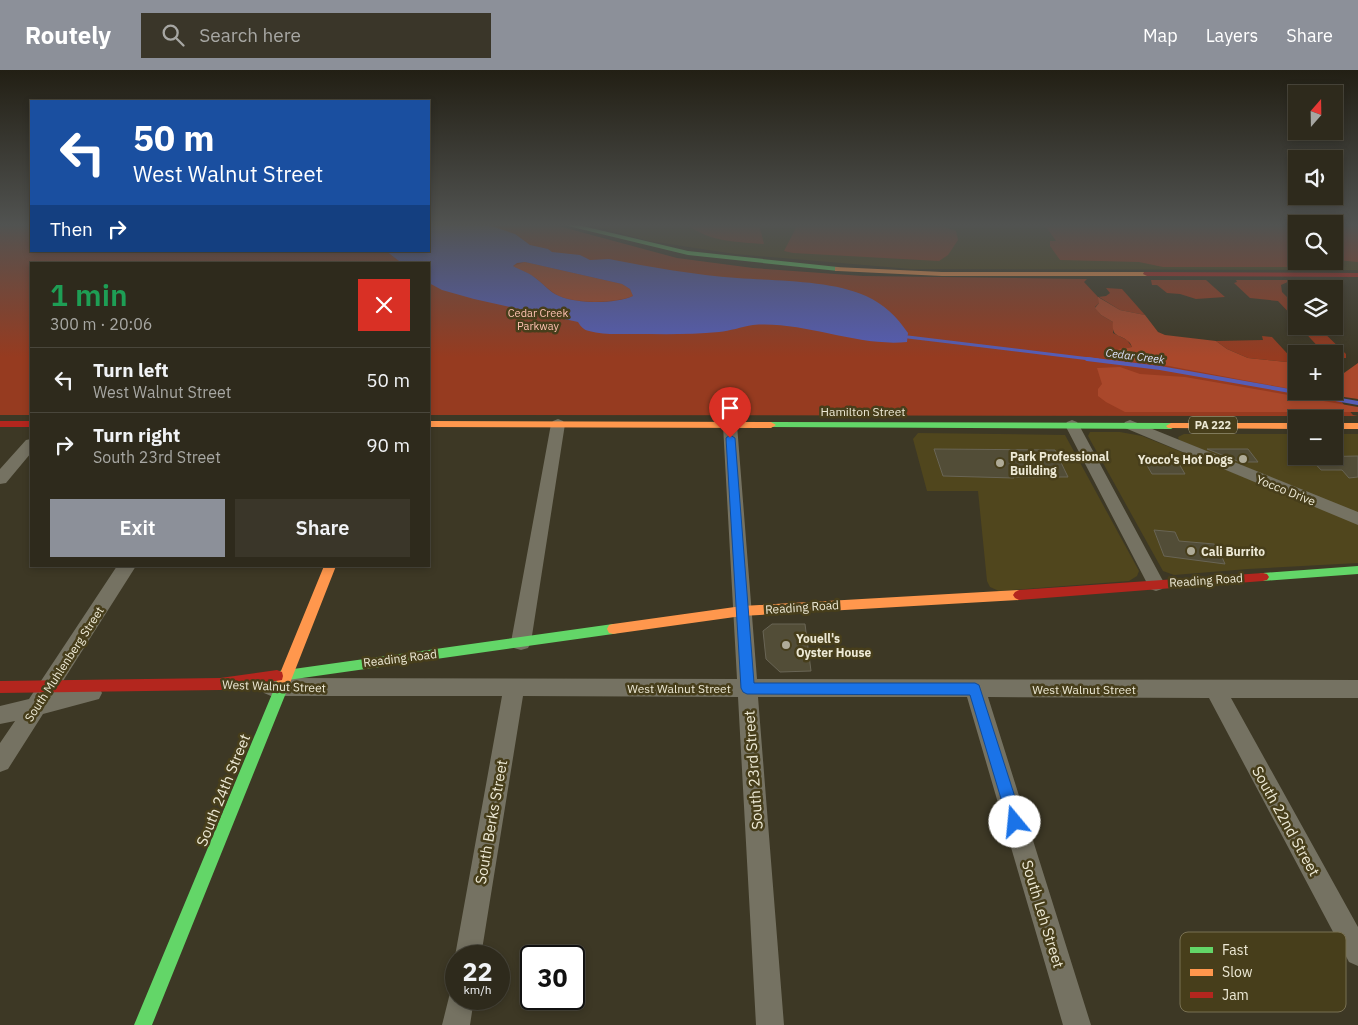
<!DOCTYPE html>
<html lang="en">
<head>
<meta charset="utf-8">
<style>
  :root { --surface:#2e2a1c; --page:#3a3629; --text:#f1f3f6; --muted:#a7a7a3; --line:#49463b; --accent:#8c9099 }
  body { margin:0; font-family:"IBM Plex Sans",sans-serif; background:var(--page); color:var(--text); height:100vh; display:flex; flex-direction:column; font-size:19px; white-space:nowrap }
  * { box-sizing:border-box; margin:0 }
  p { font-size:16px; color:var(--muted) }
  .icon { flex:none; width:28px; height:28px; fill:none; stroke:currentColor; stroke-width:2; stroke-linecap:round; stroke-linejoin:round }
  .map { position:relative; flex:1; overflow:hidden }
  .panel { position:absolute; left:30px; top:192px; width:400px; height:305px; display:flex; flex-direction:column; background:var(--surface); border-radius:0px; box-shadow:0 2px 8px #0003,0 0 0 1px var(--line) }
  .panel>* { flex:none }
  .banner { position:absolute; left:30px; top:30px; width:400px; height:152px; border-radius:0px; box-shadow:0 2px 8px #0003,0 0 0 1px var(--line); background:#1a4fa0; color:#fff; overflow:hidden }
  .needle { width:32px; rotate:20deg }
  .fabs { position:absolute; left:1288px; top:15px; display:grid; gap:10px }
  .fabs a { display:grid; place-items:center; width:55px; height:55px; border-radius:0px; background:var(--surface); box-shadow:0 2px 8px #0003,0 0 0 1px var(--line); font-size:25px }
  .speed { position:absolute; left:445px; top:875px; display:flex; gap:10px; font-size:25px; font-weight:700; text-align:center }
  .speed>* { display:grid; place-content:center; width:65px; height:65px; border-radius:50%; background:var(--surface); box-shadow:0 2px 8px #0003,0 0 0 1px var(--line); line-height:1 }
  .speed small { font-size:12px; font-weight:400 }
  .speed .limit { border:2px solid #111; border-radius:8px; background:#fff; color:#111 }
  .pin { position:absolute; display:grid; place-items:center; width:42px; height:42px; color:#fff; margin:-51px -21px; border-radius:50% 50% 50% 0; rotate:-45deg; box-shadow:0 0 5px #0007 }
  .pin .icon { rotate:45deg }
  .me { position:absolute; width:55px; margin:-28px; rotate:343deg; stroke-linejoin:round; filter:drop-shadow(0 0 4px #0008) }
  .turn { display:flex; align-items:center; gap:18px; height:105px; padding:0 20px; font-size:22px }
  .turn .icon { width:65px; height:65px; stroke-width:2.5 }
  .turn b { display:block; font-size:35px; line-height:42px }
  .then { display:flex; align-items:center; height:48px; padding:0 20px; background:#0003; gap:10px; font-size:19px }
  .round { display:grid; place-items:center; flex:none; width:52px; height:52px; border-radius:0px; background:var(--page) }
  .head { display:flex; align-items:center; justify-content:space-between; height:85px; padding:0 20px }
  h1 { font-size:30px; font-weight:600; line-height:38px; color:#1e9e55 }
  .cta { display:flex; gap:10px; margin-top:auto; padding:10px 20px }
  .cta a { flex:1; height:58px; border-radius:0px; background:var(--accent); color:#fff; font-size:20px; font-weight:600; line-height:58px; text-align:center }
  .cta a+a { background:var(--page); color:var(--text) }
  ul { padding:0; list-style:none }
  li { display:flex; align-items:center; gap:15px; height:65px; padding:0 20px; border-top:1px solid var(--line) }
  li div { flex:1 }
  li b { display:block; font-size:19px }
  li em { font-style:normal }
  header { display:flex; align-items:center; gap:30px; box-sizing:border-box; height:70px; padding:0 25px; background:var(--accent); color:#fff }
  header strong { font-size:24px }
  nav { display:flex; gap:28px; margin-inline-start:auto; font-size:18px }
  .search { width:350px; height:45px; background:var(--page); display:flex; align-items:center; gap:12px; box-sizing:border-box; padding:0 18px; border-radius:0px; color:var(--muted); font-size:19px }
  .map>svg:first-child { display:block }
  .built { fill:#50461d }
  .green { fill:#963b20 }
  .forest { fill:#aa482b }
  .water { fill:#565db6; fill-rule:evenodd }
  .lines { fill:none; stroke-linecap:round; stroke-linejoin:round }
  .stream-far1 { stroke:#565db6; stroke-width:3 }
  .stream { stroke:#565db6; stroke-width:4 }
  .building { fill:#524d37; stroke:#696555 }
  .street { fill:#757262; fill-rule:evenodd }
  .fast { fill:#63d668; fill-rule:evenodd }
  .slow { fill:#ff974d; fill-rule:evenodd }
  .jam { fill:#b3261e; fill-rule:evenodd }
  .route { fill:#1a73e8; stroke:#114b97 }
  .poi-dot { fill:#afab97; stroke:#473e1b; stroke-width:2 }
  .labels { text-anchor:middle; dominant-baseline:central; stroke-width:5; stroke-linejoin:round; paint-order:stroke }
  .far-park-label { font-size:11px; fill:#fec2b1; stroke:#473e1b }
  .far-water-label { font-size:11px; font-style:italic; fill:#dce2fc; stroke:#473e1b }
  .shield { fill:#473e1b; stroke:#bbb69d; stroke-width:1 }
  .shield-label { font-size:11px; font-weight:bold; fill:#ede9d5 }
  .street-label { font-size:12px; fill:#ede9d5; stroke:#473e1b }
  .poi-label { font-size:12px; font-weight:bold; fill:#ede9d5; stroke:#473e1b; text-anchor:start }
  .near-street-label { font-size:15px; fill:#ede9d5; stroke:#473e1b }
  .key { fill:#473e1b; stroke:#797153; stroke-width:1 }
  .key-label { font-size:14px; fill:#ede9d5 }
</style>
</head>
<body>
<header>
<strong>Routely</strong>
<div class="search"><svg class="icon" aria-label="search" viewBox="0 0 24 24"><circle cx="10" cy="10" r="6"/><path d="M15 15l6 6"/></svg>Search here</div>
<nav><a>Map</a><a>Layers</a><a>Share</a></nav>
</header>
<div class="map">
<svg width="1358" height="955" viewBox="0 0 1358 955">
  <rect width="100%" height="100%" fill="#3d3825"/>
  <!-- built -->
  <path class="built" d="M587,154h709v37h38v-37h24v46l-447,-1 -176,-15 -86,-13z
    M1090,362h30l22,4 216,87v40l-110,6 -74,6 -11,-4 -75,-135z
    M918,363l147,2 74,136 -2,5 -8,5 -130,10 -9,-4 -3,-6 -9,-90h-51l-14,-52z
    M1184,364h112v22h38v-22h24v79l-179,-73 -1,-3z"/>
  <!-- green -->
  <path class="green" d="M0,154h31v27h398v-27h122l126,34 76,10 110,8 224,3 -3,3 14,15 8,-1 4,-3 -4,-5 16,1 23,26 -25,-5 -21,-13v6l-4,4 6,8 12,7v11l14,7 5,7 -11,2 175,25v17h36l21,24 5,1 -929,-1v-151h-398v151h-31z
    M687,154h72l5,20c-27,-2 -56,-2 -77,-20z
    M798,154h137l21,7 2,9 -10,15 -9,6 -146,-8 -9,-2z
    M1044,154h252v37h38v-37h24v38l-22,-2 -14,7h-159l-24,-5 -79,-2 -10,-14v-5h6z
    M1151,210h55l19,17 -29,2 -16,-5 -13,-1 -10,-8h-5z
    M1236,210h56l-11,5 1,7 14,14v14l-18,-19 -28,-3 -16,-15 3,-1z
    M1299,256h18l29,28v4h-10l-2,-4 -11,-2z
    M1262,266l10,1 24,26 -48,-5 -21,-9 -11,-8 47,-1z"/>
  <!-- forest -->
  <path class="forest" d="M525,192l97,22 8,5 3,7c-18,7 -55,8 -74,0 -10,-5 -16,-13 -25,-19 -7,-5 -15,-7 -21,-11z
    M1098,227l22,13 25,5 13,17 7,3 51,6 11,8 21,9 48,5v27l-143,-27 -23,-2 -3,-7 -9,-5 14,-2 -2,-4c-9,-10 -19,-4 -17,-21l-12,-7 -6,-7 4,-5z
    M1358,293v36l-55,-8h31v-19l10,1z
    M1120,297l20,7 45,3 173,30v5h-233l-19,-10 -8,-6v-7l4,-5 -5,-16z"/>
  <!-- water -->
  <path class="water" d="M429,154h56l30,10 15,11 18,4 4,3 28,3 10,5 19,-1c41,8 87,16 128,19 39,3 94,2 129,18 18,8 31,21 42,37l-1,9c-51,5 -102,-21 -154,-17 -12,2 -23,6 -34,7 -29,3 -59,2 -88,2 -13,0 -29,1 -42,-3 -5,-1 -8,-4 -11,-9l-104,-23 -32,-9 -13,-7v-19h-26l-17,-13h43zM525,192l97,22 8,5 3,7c-18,8 -55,8 -74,0 -10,-4 -16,-13 -25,-19 -6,-5 -14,-7 -21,-11l4,-3z"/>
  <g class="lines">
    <!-- stream-far1 -->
    <path class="stream-far1" d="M908,267l190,23"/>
    <!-- stream -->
    <path class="stream" d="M1087,289l73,9 198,35"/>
  </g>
  <!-- building -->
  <path class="building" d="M934,379l121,1 13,27h-55l1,1 -71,-2z
    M1207,379h41l10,13h-18z
    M1358,386v21l-9,1 -7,-8h-21l-12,-13z
    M1145,392h33l7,12h-33z
    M1154,460l21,2 4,9 35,3 3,2 8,18 -61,-8z
    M772,554h33l6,47 -31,1 -14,-13 -3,-28z"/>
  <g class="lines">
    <!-- street -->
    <path class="street" d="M558,349l5,2 2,3 -34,218 -3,6 -7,2 -7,-2 -3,-6 40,-218 2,-3z
      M730,350l5,2 2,3 20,254 601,1v18h-127l127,229v39l-9,-4 -140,-264 -221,-1 103,328h-28l-96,-328h-209l26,328h-28l-18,-328 -215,-1 -42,260h-25v3l-1,-3 47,-260h-231l-7,-3 -3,-6 3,-6 7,-3 466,1 -14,-254 2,-3z
      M1072,350l5,2 2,3 83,154 3,5 -3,5 -6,2 -6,-2 -85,-164 2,-3z
      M1130,350l228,92v13l-233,-97 -2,-3 2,-3z
      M31,369v14l-25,30 -6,1v-15l26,-29z
      M117,496h19l-80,126 36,-8 7,3 3,6 -3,6 -56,15 -35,55 -8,3v-29l15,-22 -15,3v-18l29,-7z
      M456,917v12h18l-4,26h-28l9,-36z"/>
    <!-- fast -->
    <path class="fast" d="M563,154h11l114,27 150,16 4,2 -4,2 -150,-16 -124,-30z
      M771,352l400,1 5,3 -5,3 -403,-2 -2,-2z
      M1358,496v8l-95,7 -4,-1 -2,-3 2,-3 4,-1z
      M613,554l4,1 2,4 -2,4 -4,1 -325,46 2,3 -138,342h-18l143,-343 -5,-2 -1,-4 1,-4z"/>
    <!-- slow -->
    <path class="slow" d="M835,197l107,5h205l4,2 -4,2h-205l-104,-5h-3z
      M429,351l342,1 5,3 -5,3 -342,-1z
      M1171,353h125v6l-128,-1 -2,-2z
      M1334,353h24v6h-24z
      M324,496h12l-46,117 -2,4 -5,2 -5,-2 -2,-4z
      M1019,520l4,2 2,3 -2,3 -4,2 -277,16 -129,18 -4,-1 -2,-4 2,-4 4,-1 129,-18z"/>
    <!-- jam -->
    <path class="jam" d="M1144,202l214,1v4l-211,-1 -4,-2z
      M0,351h31v6h-31z
      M1263,503l4,1 2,3 -2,3 -4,1 -244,19 -4,-2 -2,-3 2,-3 4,-2z
      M277,600l5,2 1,4 -1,4 -62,10 -220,3v-12l220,-3z"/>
  </g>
  <!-- sky -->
  <linearGradient id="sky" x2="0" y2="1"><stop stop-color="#221f14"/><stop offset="0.54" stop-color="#515351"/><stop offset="1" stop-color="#515351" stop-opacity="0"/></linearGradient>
  <rect width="1358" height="287" fill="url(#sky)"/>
  <!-- route -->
  <path class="route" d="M730,365l5,3 19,245h221l4,2 44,137 -3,5 -5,2 -5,-2 -2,-5 -38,-127 -223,-1 -4,-2 -2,-4 -15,-250z"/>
  <!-- markers -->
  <g class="poi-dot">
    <circle cx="1243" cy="389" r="5"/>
    <circle cx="1000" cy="393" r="5"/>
    <circle cx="1191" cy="481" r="5"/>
    <circle cx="786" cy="575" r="5"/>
  </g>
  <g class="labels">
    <!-- far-park labels -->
    <g class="far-park-label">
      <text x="538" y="243">Cedar Creek<tspan x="538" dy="13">Parkway</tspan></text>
    </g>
    <!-- far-water labels -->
    <g class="far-water-label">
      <text transform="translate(1135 286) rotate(7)">Cedar Creek</text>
    </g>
    <!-- shield labels -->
    <rect class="shield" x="1189" y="346.5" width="48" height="17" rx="4"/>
    <g class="shield-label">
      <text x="1213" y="355">PA 222</text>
    </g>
    <!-- street labels -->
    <g class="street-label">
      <text x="863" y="341">Hamilton Street</text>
      <text transform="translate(1286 420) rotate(22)">Yocco Drive</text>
      <text transform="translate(1206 510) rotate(-4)">Reading Road</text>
      <text transform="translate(802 537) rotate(-4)">Reading Road</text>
      <text transform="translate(400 588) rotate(-7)">Reading Road</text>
      <text transform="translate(64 594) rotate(-57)">South Muhlenberg Street</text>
      <text transform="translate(274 616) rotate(2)">West Walnut Street</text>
      <text x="679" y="618">West Walnut Street</text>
      <text x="1084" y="619">West Walnut Street</text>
    </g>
    <!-- poi labels -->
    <g class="poi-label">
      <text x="1010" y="386">Park Professional<tspan x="1010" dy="14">Building</tspan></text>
      <text x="1233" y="389" text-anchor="end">Yocco's Hot Dogs</text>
      <text x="1201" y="481">Cali Burrito</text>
      <text x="796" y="568">Youell's<tspan x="796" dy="14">Oyster House</tspan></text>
    </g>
    <!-- near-street labels -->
    <g class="near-street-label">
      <text transform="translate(753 700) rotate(-94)">South 23rd Street</text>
      <text transform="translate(223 720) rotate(-68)">South 24th Street</text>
      <text transform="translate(1286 751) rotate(61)">South 22nd Street</text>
      <text transform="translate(491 752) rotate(-80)">South Berks Street</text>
      <text transform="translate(1043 844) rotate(73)">South Leh Street</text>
    </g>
  </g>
  <!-- legend -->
  <rect x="1180" y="862" width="166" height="80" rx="8" class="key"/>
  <rect x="1190" y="877" width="23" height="6" fill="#63d668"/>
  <rect x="1190" y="899" width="23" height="7" fill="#ff974d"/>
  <rect x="1190" y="922" width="23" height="6" fill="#b3261e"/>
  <g class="key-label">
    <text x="1222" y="885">Fast</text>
    <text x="1222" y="907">Slow</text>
    <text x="1222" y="930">Jam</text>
  </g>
</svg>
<div class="fabs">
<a><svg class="needle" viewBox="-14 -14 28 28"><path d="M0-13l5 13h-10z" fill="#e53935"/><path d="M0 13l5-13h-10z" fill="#a7a7a3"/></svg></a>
<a><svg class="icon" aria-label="sound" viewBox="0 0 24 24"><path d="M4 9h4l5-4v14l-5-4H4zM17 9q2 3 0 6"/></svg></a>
<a><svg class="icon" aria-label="search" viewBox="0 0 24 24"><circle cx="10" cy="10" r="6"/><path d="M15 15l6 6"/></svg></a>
<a><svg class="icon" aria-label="layers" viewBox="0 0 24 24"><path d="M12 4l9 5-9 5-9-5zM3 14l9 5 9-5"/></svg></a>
<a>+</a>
<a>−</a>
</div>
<div class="speed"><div>22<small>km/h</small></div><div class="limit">30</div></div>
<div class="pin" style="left:730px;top:368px;background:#d93025"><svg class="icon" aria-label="arrive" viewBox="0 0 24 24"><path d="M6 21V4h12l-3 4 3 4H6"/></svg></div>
<svg class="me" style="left:1015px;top:752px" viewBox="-20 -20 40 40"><circle r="19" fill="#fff"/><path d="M0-13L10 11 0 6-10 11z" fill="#1a73e8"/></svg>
<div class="banner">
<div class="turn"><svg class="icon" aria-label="left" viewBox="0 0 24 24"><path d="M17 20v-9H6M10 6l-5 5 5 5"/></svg><div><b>50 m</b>West Walnut Street</div></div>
<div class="then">Then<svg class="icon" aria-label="right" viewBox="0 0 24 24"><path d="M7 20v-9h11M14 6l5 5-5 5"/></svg></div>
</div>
<section class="panel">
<div class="head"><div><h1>1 min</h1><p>300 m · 20:06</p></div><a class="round" style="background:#d93025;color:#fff"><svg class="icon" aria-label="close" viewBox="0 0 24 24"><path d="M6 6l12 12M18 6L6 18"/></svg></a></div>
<ul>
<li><svg class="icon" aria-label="left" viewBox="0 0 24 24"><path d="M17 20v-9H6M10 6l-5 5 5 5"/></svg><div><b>Turn left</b><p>West Walnut Street</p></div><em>50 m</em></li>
<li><svg class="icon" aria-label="right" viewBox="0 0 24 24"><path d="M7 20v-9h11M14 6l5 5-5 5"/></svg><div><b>Turn right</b><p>South 23rd Street</p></div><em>90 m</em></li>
</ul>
<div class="cta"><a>Exit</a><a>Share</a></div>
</section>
</div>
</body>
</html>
